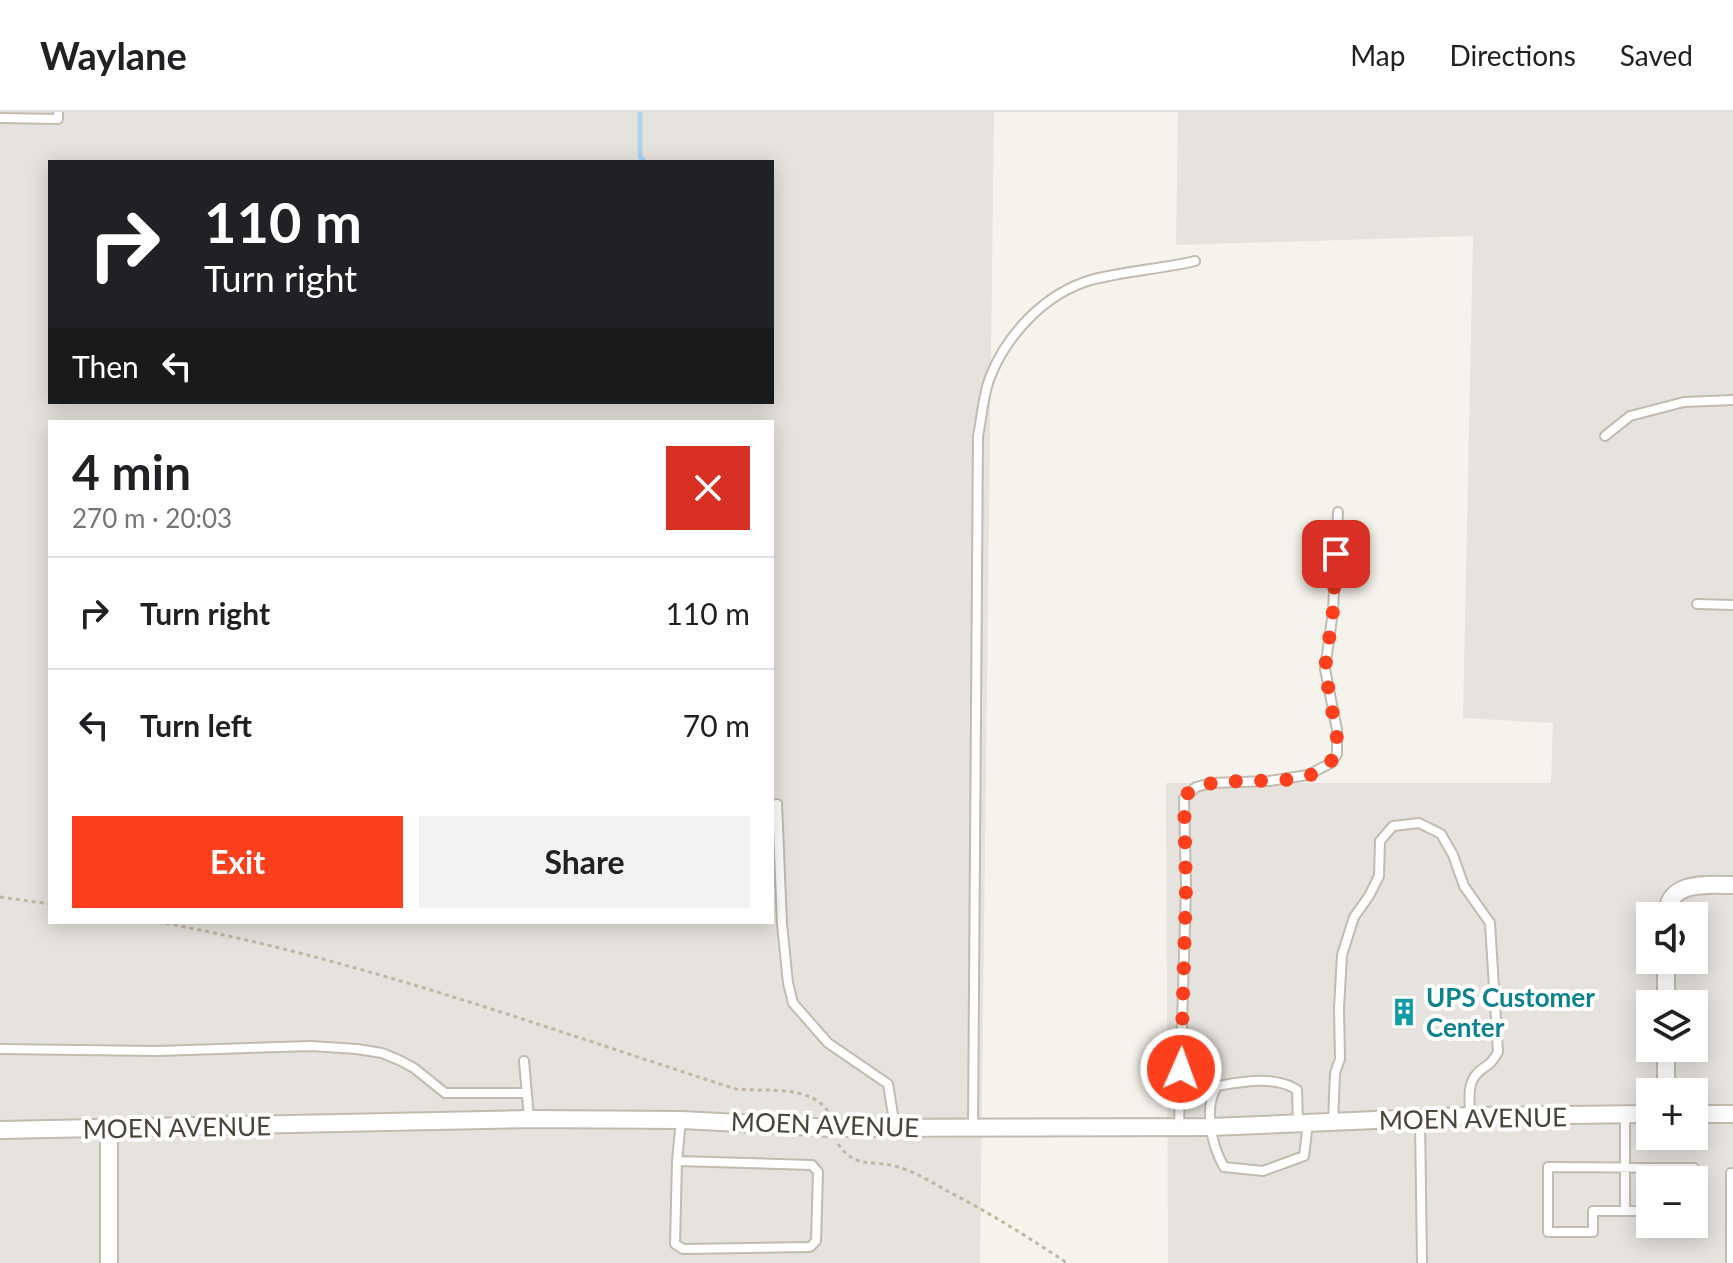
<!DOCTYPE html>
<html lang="en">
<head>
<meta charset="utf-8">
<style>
  :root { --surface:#fff; --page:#f2f2f2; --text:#202124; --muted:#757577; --line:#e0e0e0; --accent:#fc3f1d }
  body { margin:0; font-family:Lato,sans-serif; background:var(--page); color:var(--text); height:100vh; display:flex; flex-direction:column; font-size:30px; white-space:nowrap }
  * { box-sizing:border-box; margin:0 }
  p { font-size:26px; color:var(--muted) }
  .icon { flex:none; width:44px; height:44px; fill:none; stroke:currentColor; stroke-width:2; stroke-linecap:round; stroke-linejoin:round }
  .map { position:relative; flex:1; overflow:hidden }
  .drawer { position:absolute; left:48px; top:308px; width:726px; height:504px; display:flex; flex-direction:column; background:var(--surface); border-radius:0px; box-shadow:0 4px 20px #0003 }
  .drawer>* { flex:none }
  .hud { position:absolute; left:48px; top:48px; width:726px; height:244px; border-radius:0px; box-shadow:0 4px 20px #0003; background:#202124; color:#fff; overflow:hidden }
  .tools { position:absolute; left:1636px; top:790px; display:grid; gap:16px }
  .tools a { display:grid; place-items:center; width:72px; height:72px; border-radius:0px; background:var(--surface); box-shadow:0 4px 20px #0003; font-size:40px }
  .pin { position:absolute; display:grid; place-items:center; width:68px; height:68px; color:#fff; margin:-34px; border-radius:16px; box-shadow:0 4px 12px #0006 }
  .me { position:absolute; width:88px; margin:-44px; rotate:2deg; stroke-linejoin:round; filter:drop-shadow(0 0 6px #0008) }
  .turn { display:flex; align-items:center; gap:28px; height:168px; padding:0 24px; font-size:36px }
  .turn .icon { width:104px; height:104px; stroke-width:2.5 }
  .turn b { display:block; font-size:56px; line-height:68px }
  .then { display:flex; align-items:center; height:76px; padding:0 24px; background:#0003; gap:16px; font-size:30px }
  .round { display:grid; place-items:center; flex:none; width:84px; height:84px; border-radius:0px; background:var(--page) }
  .head { display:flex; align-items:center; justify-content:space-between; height:136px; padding:0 24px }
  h1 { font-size:48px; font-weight:700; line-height:60px }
  .cta { display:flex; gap:16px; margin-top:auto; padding:16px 24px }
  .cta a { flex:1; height:92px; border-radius:0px; background:var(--accent); color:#fff; font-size:32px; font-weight:700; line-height:92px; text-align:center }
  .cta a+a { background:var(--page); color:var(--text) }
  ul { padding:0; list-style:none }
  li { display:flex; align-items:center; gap:24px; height:112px; padding:0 24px; border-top:2px solid var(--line) }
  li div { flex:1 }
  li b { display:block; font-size:30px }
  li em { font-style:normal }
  header { display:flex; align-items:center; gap:48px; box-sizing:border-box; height:112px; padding:0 40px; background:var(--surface); border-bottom:2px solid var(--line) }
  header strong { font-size:38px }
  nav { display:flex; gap:44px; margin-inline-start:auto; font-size:28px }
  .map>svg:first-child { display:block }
  .industrial { fill:#e6e2dd; fill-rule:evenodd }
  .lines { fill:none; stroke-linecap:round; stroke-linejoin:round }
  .stream { stroke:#a9d4f2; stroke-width:5 }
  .lane-casing { stroke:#c2bbae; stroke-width:12 }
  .street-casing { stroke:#c2bbae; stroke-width:20 }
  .path { stroke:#c4b79f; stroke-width:3; stroke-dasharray:4 4; stroke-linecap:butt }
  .lane { stroke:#fff; stroke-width:8 }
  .street { stroke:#fff; stroke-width:16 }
  .route { stroke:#fc3f1d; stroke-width:14; stroke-dasharray:0 25.2 }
  .labels { text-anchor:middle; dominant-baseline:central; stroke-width:8; stroke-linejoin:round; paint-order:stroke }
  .culture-label { font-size:26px; font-weight:bold; fill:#0d838f; stroke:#fff; text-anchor:start }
  .street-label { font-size:26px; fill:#4b4439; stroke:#fff }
</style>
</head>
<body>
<header>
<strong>Waylane</strong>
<nav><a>Map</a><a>Directions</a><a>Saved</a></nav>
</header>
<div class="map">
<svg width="1733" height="1151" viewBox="0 0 1733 1151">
  <rect width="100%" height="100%" fill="#f6f3ec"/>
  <!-- industrial -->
  <path class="industrial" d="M0,0h994l-14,1151h-980zM50,50h722v240h-722zM50,310h722v500h-722z
    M1178,0h555v1151h-565l-2,-480h385l2,-60 -90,-5 10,-482 -297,9zM1650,804h44v44h-44zM1650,892h44v44h-44zM1650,980h44v44h-44zM1650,1068h44v44h-44z"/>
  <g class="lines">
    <!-- stream -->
    <path class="stream" d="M640,0v44l4,6"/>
    <defs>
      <path id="lane" d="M0,6l58,1v-7
        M1605,324l25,-20 54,-14 49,-2
        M1697,492l36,1
        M777,692l5,120 6,59 5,20 35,40 60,41 7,43
        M0,937l158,2 153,-5 46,3 25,4 17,7 15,8 31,25h81
        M524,949l5,57
        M1420,1007l2,144
        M1333,1010l2,-49 5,-14 -1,-51 3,-53 12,-38 15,-21 10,-20 1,-35 13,-15 26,-3 22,11 12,21 11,31 26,37 8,129c-9,17 -15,13 -23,24 -8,11 -5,27 -5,39
        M1298,1011l-1,-33c-21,-15 -56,-8 -80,-4 -14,23 -5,60 7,81l39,4 41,-15 4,-33
        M1179,1014l7,-238 -2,-90 12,-11 15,-4 58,-2 39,-6 23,-12 6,-9v-24l-12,-61 8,-58 5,-99
        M973,1015l5,-691c4,-19 5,-43 13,-61 17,-42 55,-82 100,-95 34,-9 70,-11 104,-19
        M677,1049l135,4 6,7 -2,69 -6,6 -127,2 -8,-5 2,-83 4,-41
        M1625,1099v-97
        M1650,1099h-57v21h-45v-65l146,1v12
        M1651,1112v3h43v-3
        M1731,1151v-90h2"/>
      <path id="street" d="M1667,804c0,-36 40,-31 66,-31
        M1666,892v-44
        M1666,980v-44
        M1694,1002h39
        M0,1018l529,-11 153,1 152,8 377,-1 259,-11 180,-2
        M109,1151v-134"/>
    </defs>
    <!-- lane casing -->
    <use href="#lane" class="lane-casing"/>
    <!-- street casing -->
    <use href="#street" class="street-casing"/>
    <!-- path -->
    <path class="path" d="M0,785l50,7
      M158,810c197,35 387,106 578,167 31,3 75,-5 93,24
      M838,1032c18,26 34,15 60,23 18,5 35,16 51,25 41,21 79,45 118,71"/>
    <!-- lane -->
    <use href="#lane" class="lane"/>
    <!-- street -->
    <use href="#street" class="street"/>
  </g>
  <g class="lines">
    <!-- route -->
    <path class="route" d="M1181,957l5,-181 -2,-90c24,-38 144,10 154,-54l-13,-75 8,-58 3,-57"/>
  </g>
  <!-- icons -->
  <defs>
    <symbol id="building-bare" viewBox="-9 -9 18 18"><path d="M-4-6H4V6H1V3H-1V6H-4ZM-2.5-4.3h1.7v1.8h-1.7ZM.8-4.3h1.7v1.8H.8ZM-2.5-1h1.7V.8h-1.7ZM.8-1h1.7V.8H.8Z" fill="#0f9aa8" stroke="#fff" stroke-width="2.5" paint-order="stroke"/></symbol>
  </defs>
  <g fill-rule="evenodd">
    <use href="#building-bare" x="1384" y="880" width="40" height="40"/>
  </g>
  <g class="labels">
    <!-- culture labels -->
    <g class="culture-label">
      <text x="1426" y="885">UPS Customer<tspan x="1426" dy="30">Center</tspan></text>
    </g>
    <!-- street labels -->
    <g class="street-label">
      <text transform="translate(1473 1006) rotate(-1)">MOEN AVENUE</text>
      <text transform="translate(825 1012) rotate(2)">MOEN AVENUE</text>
      <text transform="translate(177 1015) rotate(-1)">MOEN AVENUE</text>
    </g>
  </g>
</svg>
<div class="tools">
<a><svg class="icon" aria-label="sound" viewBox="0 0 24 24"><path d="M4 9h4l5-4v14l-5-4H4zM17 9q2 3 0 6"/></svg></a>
<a><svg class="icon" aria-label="layers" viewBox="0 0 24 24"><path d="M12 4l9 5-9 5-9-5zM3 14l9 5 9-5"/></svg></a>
<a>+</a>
<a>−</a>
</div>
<div class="pin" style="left:1336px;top:442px;background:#d93025"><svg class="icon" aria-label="arrive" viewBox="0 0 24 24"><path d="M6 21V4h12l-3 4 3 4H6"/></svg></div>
<svg class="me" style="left:1181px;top:957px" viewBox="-20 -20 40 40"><circle r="17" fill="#fc3f1d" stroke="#fff" stroke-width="3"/><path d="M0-11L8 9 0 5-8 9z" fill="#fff"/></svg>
<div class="hud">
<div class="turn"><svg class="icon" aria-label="right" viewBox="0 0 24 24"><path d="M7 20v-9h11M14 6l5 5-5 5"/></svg><div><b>110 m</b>Turn right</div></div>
<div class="then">Then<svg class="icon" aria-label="left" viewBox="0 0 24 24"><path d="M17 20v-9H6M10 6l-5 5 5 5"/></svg></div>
</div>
<section class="drawer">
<div class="head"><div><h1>4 min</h1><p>270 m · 20:03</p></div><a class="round" style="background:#d93025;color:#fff"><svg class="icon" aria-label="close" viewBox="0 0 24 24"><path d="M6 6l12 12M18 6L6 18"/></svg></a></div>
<ul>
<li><svg class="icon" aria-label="right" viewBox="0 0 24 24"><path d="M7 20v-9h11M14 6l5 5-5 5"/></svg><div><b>Turn right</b></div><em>110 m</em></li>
<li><svg class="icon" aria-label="left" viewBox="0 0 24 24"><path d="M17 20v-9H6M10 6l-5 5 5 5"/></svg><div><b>Turn left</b></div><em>70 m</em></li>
</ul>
<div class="cta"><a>Exit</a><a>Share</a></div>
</section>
</div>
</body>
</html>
